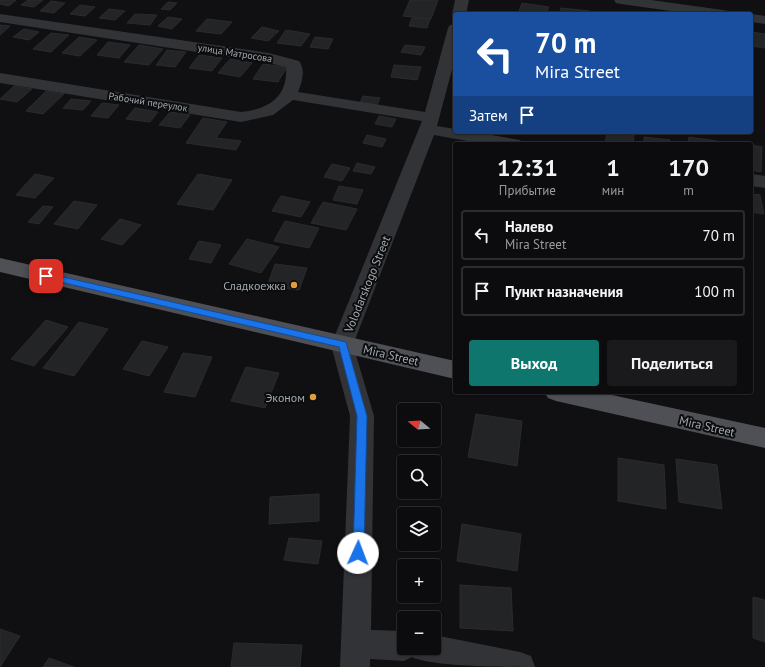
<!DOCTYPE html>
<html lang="ru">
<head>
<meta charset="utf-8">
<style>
  :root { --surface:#0c0c0e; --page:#1a1a1c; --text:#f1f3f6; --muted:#9a9b9e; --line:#2c2c2e; --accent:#0f766e }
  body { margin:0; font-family:"PT Sans",sans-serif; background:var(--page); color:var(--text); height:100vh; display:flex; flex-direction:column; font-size:15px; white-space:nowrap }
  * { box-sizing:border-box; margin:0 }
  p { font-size:13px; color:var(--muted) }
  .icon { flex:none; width:22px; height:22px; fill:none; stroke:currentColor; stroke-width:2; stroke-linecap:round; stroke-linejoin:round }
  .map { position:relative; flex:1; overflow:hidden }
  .side { position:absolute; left:453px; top:142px; width:300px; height:252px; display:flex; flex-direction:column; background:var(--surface); border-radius:4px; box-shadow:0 1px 3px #0004,0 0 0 1px var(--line) }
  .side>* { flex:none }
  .banner { position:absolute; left:453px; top:12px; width:300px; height:122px; border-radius:4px; box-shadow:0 1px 3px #0004,0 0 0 1px var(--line); background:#1a4fa0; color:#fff; overflow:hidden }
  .needle { width:26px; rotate:288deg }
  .buttons { position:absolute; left:397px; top:403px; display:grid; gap:8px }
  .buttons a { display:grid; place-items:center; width:44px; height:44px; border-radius:4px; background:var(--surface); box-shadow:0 1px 3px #0004,0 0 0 1px var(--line); font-size:20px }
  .pin { position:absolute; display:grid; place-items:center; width:34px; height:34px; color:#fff; margin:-17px; border-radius:8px; box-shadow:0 2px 6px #0006 }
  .me { position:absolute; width:44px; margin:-22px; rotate:2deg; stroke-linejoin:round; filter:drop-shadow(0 0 3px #0008) }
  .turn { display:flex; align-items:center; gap:14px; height:84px; padding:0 16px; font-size:18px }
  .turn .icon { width:52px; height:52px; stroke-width:2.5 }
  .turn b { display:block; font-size:28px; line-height:34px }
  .then { display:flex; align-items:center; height:38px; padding:0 16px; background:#0003; gap:8px; font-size:15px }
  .eta { display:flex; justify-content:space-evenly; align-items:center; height:68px; text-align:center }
  .eta b { font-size:24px; font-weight:700; line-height:28px }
  .button { display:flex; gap:8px; margin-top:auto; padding:8px 16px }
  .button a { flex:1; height:46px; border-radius:4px; background:var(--accent); color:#fff; font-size:16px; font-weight:700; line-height:46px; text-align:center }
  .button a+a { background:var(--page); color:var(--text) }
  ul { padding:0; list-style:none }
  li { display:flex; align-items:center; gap:12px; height:50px; margin:0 8px 6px; padding:0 8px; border:2px solid var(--line); border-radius:4px }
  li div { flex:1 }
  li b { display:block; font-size:15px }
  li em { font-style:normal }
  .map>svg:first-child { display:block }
  .building { fill:#232426; stroke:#2b2b2e }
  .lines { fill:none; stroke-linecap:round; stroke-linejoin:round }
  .minor { fill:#323336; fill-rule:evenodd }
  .major { fill:#4e5055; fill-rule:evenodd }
  .route { fill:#1a73e8; stroke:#114b97 }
  .poi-dot { fill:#e19e39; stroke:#0b0c0d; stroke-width:1.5 }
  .labels { text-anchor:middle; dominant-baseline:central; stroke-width:4; stroke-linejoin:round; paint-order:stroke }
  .far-street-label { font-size:10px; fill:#a3a8b1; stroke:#0b0c0d }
  .street-label { font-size:12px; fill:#a3a8b1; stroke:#0b0c0d }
  .poi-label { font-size:12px; fill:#a3a8b1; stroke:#0b0c0d; text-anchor:end }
</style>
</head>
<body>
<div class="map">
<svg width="765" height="667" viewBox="0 0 765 667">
  <rect width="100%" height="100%" fill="#101012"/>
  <!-- building -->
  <path class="building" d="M0,0h16l-7,6 -9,-2z
    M28,0h15l-9,7 -13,-2z
    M410,0h28l-7,19 -28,-3z
    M51,1l14,2 -11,10 -14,-2z
    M168,2l9,1 -7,7 -9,-1z
    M522,3l27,4 -3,7h-28z
    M80,5l15,2 -10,9 -15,-2z
    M561,8l29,3v3h-30z
    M109,9l16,2 -10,9 -16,-2z
    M135,14l22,1 -7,10 -23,-2z
    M168,17l14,2 -10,10 -14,-3z
    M412,18l18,1 -3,9 -18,-2z
    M207,19l25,3 -11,12 -25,-3z
    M0,25l10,1 -10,9z
    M262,27l17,4 -11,10 -17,-3z
    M24,29l15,3 -10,8 -16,-3z
    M286,30l24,4 -9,12 -24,-3z
    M751,32l14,2v14l-14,-2z
    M51,33l18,2 -18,17 -18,-3z
    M79,37l18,3 -17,16 -18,-3z
    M315,37l18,2 -5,10 -18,-2z
    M108,42l22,3 -11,13 -22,-3z
    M139,45l24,4 -14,16 -25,-3z
    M405,45l20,2 -4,8 -20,-3z
    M167,50l19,2 -11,15 -19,-2z
    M199,55l23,3 -10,13 -23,-3z
    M230,59l22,4 -12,14 -22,-4z
    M263,64l24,3 -9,15 -25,-3z
    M394,65l27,2 -4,13 -26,-3z
    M14,86l18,3 -15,13 -17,-3z
    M46,91l18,3 -21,20 -17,-3z
    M363,96l17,2 -3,7 -17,-2z
    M71,99l20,2 -8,9 -20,-2z
    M102,103l17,2 -11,13 -17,-2z
    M135,108l23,4 -8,10 -24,-3z
    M170,112l20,3 -10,13 -21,-3z
    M379,116l17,3 -4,8 -17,-3z
    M203,118l24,4 -11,16 25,3 -5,9 -50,-7z
    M607,132l27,3 -1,9h-28z
    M367,135l19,4 -4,8 -19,-4z
    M644,137l26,3v4h-26z
    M689,137l28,4v3h-29z
    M751,145l11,2 -1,25 -10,-2z
    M357,163l18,4 -4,7 -18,-3z
    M332,164l18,4 -8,13 -18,-4z
    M35,174l19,4 -19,20 -19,-3z
    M198,174l34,6 -19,30 -36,-6z
    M339,186l24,4 -6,14 -24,-4z
    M751,194l9,1 4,19 -13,-2z
    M281,196l29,6 -9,15 -29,-6z
    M74,201l23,4 -19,24 -24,-5z
    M323,202l34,7 -11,21 -35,-7z
    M43,206l10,1 -14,17 -11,-2z
    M120,219l21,6 -19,20 -21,-6z
    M285,221l34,7 -10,20 -35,-7z
    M247,239l32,8 -18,26 -32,-9z
    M199,241l22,4 -10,18 -22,-4z
    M275,264l32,4 -8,22 -32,-4z
    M46,320l22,7 -34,39 -23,-7z
    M79,322l29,7 -34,47 -31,-8z
    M142,341l26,6 -19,29 -26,-7z
    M183,353l29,4 -17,40 -31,-5z
    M246,367l33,6 -14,35 -34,-7z
    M476,414l46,7 -5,45 -49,-9z
    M618,458l46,7 2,44 -48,-8z
    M676,459l41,6 5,44 -43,-7z
    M319,494v27l-50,3 1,-27z
    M462,524l59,10 -4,37 -60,-10z
    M289,538l33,3 -4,23 -34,-4z
    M460,585l51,3 2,43 -53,-3z
    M753,597l12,3v42l-12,-4z
    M0,629l20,7 -20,31z
    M234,643l68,2 -2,22h-69z
    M49,658l25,9h-31z"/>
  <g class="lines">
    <!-- minor -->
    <path class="minor" d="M455,0h14l-3,14h-11l-1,3 -2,-3z
      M614,0h37l72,10 5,1 2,3h-38l-71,-10 -5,-1z
      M0,14l269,39 30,8c7,9 3,21 -1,31l127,20 23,-84 2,-3 5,-1v34l-18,68 18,3v3h20l39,7 6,1 3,4h-39l-50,-9 -81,210 21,71 -3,214 33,1v17h30v-13l86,17 11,4 4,11c-27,0 -103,0 -123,-10l-8,4 -34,-2v8h-30l10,-251 -19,-71 91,-224 -129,-21 -20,15 -32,7 -241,-39v-10l241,39c28,-3 47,-15 45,-45l-17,-4 -269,-41z
      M750,14h1l14,2v8l-14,-2z
      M751,174l14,2v12l-14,-2z"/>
    <!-- major -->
    <path class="major" d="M0,258l455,103v18l-455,-107z
      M544,392h54l167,36v20l-209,-47 -8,-3z"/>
  </g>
  <!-- route -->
  <path class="route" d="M46,273l300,69 21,74 -3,137 -2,3 -4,2 -4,-2 -1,-3 4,-137 -18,-69 -296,-69 -1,-2z"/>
  <!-- markers -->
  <g class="poi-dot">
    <circle cx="294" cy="285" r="4"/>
    <circle cx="313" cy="397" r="4"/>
  </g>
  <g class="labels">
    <!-- far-street labels -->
    <g class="far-street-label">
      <text transform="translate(235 53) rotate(9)">улица Матросова</text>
      <text transform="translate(148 102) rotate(9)">Рабочий переулок</text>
    </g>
    <!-- street labels -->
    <g class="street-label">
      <text transform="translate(367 284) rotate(-68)">Volodarskogo Street</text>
      <text transform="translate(391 355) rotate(13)">Mira Street</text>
      <text transform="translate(707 426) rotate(13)">Mira Street</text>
    </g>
    <!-- poi labels -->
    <g class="poi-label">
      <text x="286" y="285">Сладкоежка</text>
      <text x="305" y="397">Эконом</text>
    </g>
  </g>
</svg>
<div class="buttons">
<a><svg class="needle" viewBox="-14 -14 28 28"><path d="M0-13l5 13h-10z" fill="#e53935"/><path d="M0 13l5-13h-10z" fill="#9a9b9e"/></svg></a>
<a><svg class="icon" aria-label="search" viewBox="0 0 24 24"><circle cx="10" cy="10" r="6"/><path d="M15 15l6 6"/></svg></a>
<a><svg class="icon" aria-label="layers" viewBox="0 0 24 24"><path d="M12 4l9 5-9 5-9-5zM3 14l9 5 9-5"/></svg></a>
<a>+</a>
<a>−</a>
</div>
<div class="pin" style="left:46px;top:276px;background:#d93025"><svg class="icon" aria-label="arrive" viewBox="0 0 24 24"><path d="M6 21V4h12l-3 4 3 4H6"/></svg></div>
<svg class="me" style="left:358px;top:553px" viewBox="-20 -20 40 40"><circle r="19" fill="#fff"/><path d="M0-13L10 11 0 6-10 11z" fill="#1a73e8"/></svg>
<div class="banner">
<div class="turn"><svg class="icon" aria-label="left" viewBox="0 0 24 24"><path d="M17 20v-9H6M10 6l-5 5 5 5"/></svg><div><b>70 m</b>Mira Street</div></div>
<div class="then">Затем<svg class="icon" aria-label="arrive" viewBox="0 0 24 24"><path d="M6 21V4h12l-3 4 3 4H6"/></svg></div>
</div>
<section class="side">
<div class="eta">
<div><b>12:31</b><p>Прибытие</p></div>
<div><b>1</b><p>мин</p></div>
<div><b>170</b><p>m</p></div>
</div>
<ul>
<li><svg class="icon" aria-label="left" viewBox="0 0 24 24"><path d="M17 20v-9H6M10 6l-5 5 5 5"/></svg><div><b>Налево</b><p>Mira Street</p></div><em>70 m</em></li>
<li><svg class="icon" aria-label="arrive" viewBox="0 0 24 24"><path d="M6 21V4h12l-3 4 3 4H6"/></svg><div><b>Пункт назначения</b></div><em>100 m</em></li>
</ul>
<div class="button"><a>Выход</a><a>Поделиться</a></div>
</section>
</div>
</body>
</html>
